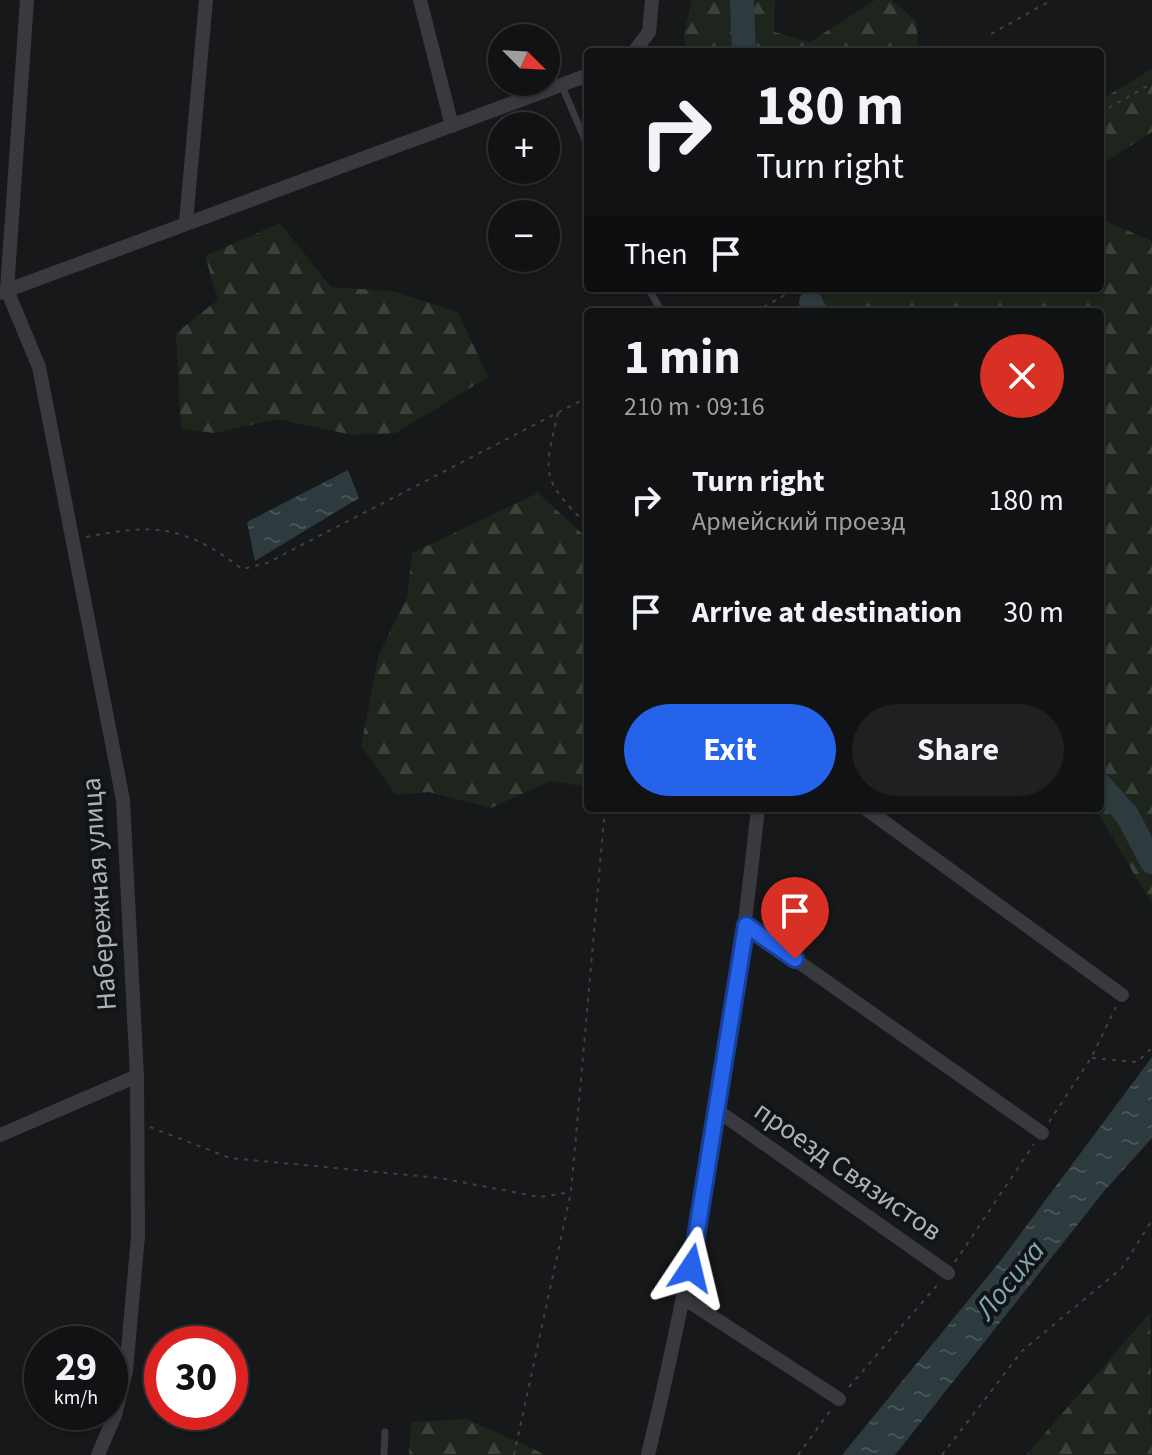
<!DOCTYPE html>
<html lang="en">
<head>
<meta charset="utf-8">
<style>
  :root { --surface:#111214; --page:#1e2022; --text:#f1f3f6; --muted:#9c9ea0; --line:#303234; --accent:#2563eb }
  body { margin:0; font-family:"Source Sans 3",sans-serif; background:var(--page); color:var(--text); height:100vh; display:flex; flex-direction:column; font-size:30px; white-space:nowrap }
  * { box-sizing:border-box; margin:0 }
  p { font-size:26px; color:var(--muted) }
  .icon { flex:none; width:44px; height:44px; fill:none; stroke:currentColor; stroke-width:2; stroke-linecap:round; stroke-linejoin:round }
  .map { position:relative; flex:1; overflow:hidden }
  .side { position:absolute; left:584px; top:308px; width:520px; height:504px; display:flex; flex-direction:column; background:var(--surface); border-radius:8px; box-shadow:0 2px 6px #0004,0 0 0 2px var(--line) }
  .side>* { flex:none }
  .hud { position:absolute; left:584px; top:48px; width:520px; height:244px; border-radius:8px; box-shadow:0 2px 6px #0004,0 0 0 2px var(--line); background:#111214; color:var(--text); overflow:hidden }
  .needle { width:52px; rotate:114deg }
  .buttons { position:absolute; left:488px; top:24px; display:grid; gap:16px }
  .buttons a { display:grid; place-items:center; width:72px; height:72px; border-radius:50%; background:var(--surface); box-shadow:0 2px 6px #0004,0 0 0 2px var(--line); font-size:40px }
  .speed { position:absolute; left:24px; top:1326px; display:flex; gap:16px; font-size:40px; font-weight:700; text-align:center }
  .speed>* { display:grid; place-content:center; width:104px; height:104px; border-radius:50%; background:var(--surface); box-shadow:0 2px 6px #0004,0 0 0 2px var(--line); line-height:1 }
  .speed small { font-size:20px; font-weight:400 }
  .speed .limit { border:12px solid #d22; background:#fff; color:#111 }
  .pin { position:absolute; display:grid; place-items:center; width:68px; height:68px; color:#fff; margin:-82px -34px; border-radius:50% 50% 50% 0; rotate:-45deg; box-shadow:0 0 8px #0007 }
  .pin .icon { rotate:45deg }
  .me { position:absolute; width:88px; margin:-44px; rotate:10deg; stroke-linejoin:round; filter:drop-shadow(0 0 6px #0008) }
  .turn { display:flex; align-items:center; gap:28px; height:168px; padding:0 40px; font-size:36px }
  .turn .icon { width:104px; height:104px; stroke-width:2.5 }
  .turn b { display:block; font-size:56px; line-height:68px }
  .then { display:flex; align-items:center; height:76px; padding:0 40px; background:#0003; gap:16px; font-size:30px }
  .round { display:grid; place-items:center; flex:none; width:84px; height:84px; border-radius:42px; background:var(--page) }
  .headline { display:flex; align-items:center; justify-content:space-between; height:136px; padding:0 40px }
  h1 { font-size:48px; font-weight:700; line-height:60px }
  .cta { display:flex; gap:16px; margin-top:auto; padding:16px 40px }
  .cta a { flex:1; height:92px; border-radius:48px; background:var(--accent); color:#fff; font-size:32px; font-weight:700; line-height:92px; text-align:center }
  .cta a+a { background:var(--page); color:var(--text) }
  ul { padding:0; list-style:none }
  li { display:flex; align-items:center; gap:24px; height:112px; padding:0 40px }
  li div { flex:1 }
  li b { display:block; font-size:30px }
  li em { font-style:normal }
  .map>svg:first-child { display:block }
  .forest { fill:url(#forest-firs) }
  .water { fill:url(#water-ripples) }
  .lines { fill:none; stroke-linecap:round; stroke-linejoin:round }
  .river { stroke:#2d3a3e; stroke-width:24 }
  .path { stroke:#3e4246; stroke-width:2; stroke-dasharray:4 6; stroke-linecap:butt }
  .service { stroke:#383a3f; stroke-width:7 }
  .minor { stroke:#383a3f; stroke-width:14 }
  .route-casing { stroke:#184099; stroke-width:20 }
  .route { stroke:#2563eb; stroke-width:14 }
  .labels { text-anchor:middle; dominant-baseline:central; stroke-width:8; stroke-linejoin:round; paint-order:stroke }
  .street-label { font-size:28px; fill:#a9b2ba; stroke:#121315 }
  .water-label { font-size:30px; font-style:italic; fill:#7fa7b6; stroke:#121315 }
</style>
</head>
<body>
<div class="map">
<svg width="1152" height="1455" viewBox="0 0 1152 1455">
  <defs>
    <pattern id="forest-firs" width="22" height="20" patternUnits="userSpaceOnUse" patternTransform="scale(2)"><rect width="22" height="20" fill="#1d251d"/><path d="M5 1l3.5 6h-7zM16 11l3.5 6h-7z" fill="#3b423c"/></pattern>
    <pattern id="water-ripples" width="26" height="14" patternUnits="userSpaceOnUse" patternTransform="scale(2)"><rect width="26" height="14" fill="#2d3a3e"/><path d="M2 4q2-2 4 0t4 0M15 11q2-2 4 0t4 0" fill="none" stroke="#495458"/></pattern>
  </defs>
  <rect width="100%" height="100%" fill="#17181a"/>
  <!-- forest -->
  <path class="forest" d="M692,0h83l-1,32 36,10 65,-42h17l24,21 3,31h-234l-1,-19z
    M1152,69v63l-52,33v-65z
    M1100,219l52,22v663l-57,-96h5v-496h-273l-6,-24h279z
    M280,223l51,64 61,4 66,21 30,65 -92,56 -43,2 -76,-16 -62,14 -34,-4 -5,-96 42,-33 -13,-44z
    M538,493l50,46v248l-38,-6 -59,27 -62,-16 -33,3 -35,-49 18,-92 28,-57 5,-44z
    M1150,1313l2,142h-126z
    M466,1419l70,31 8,5h-135l2,-33z"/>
  <!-- water -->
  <path class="water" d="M348,470l11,28 -104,63 -8,-39z
    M1152,1057v81l-47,52 -210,265h-53l159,-195z"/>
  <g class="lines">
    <!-- river -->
    <path class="river" d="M742,0l2,52
      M811,302l4,10
      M1100,785l27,30 25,47"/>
    <!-- path -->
    <path class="path" d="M991,34l61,-34
      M1100,113l52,-30
      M755,312l42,-24
      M558,413c-15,64 -17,65 30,113
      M86,537c68,-14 100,-11 156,32l25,-6 321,-166
      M1092,1058l45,4 15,-14
      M1049,1122l42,-64 25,-51
      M150,1127l80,31 210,20 100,19 31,-5
      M955,1262l79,-118
      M849,1387l90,-104
      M514,1455l57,-263 34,-384
      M798,1455l32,-44
      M942,1455l80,-104 100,-83 30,-48"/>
    <!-- service -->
    <path class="service" d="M562,86l26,61
      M648,288l14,24
      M384,1455l1,-23"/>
    <!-- minor -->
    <path class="minor" d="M27,0l-20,290 32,77 84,433 14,276 1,160 -12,135 -11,44 -17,40
      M420,0l32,126
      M634,52l15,-20 3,-32
      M186,222l20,-222
      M0,293l588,-218
      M865,808l257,187
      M746,925l296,208
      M718,1111l230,162
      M0,1135l137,-59
      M685,1299l154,100
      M648,1455c51,-213 87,-429 110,-647"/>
  </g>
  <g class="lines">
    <defs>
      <path id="route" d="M691,1268l55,-343 49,34"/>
    </defs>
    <!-- route casing -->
    <use href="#route" class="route-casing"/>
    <!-- route -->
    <use href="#route" class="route"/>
  </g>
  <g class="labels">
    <!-- street labels -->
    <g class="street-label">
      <text transform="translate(99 894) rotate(-94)">Набережная улица</text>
      <text transform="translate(848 1171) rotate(35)">проезд Связистов</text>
    </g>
    <!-- water labels -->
    <g class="water-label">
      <text transform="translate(1010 1280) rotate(-51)">Лосиха</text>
    </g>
  </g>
</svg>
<div class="buttons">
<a><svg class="needle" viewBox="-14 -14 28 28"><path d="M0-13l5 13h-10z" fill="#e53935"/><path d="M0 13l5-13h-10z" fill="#9c9ea0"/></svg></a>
<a>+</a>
<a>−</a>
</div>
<div class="speed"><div>29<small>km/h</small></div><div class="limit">30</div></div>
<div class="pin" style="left:795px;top:959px;background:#d93025"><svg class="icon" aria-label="arrive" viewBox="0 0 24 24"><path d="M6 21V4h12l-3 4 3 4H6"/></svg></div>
<svg class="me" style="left:691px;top:1268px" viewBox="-20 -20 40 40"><path d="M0-17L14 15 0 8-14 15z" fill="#2563eb" stroke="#fff" stroke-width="4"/></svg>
<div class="hud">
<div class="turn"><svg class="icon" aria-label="right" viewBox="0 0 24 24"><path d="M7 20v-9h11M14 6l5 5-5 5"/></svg><div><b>180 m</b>Turn right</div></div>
<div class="then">Then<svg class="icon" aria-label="arrive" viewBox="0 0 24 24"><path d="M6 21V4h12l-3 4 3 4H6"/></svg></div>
</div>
<section class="side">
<div class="headline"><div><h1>1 min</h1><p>210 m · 09:16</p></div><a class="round" style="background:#d93025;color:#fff"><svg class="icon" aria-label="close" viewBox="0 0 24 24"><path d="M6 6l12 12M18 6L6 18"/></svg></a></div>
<ul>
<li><svg class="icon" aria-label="right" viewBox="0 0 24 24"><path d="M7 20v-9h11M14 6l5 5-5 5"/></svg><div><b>Turn right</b><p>Армейский проезд</p></div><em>180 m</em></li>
<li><svg class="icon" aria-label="arrive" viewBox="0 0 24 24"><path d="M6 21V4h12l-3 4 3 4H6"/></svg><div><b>Arrive at destination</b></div><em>30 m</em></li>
</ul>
<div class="cta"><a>Exit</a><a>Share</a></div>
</section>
</div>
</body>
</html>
